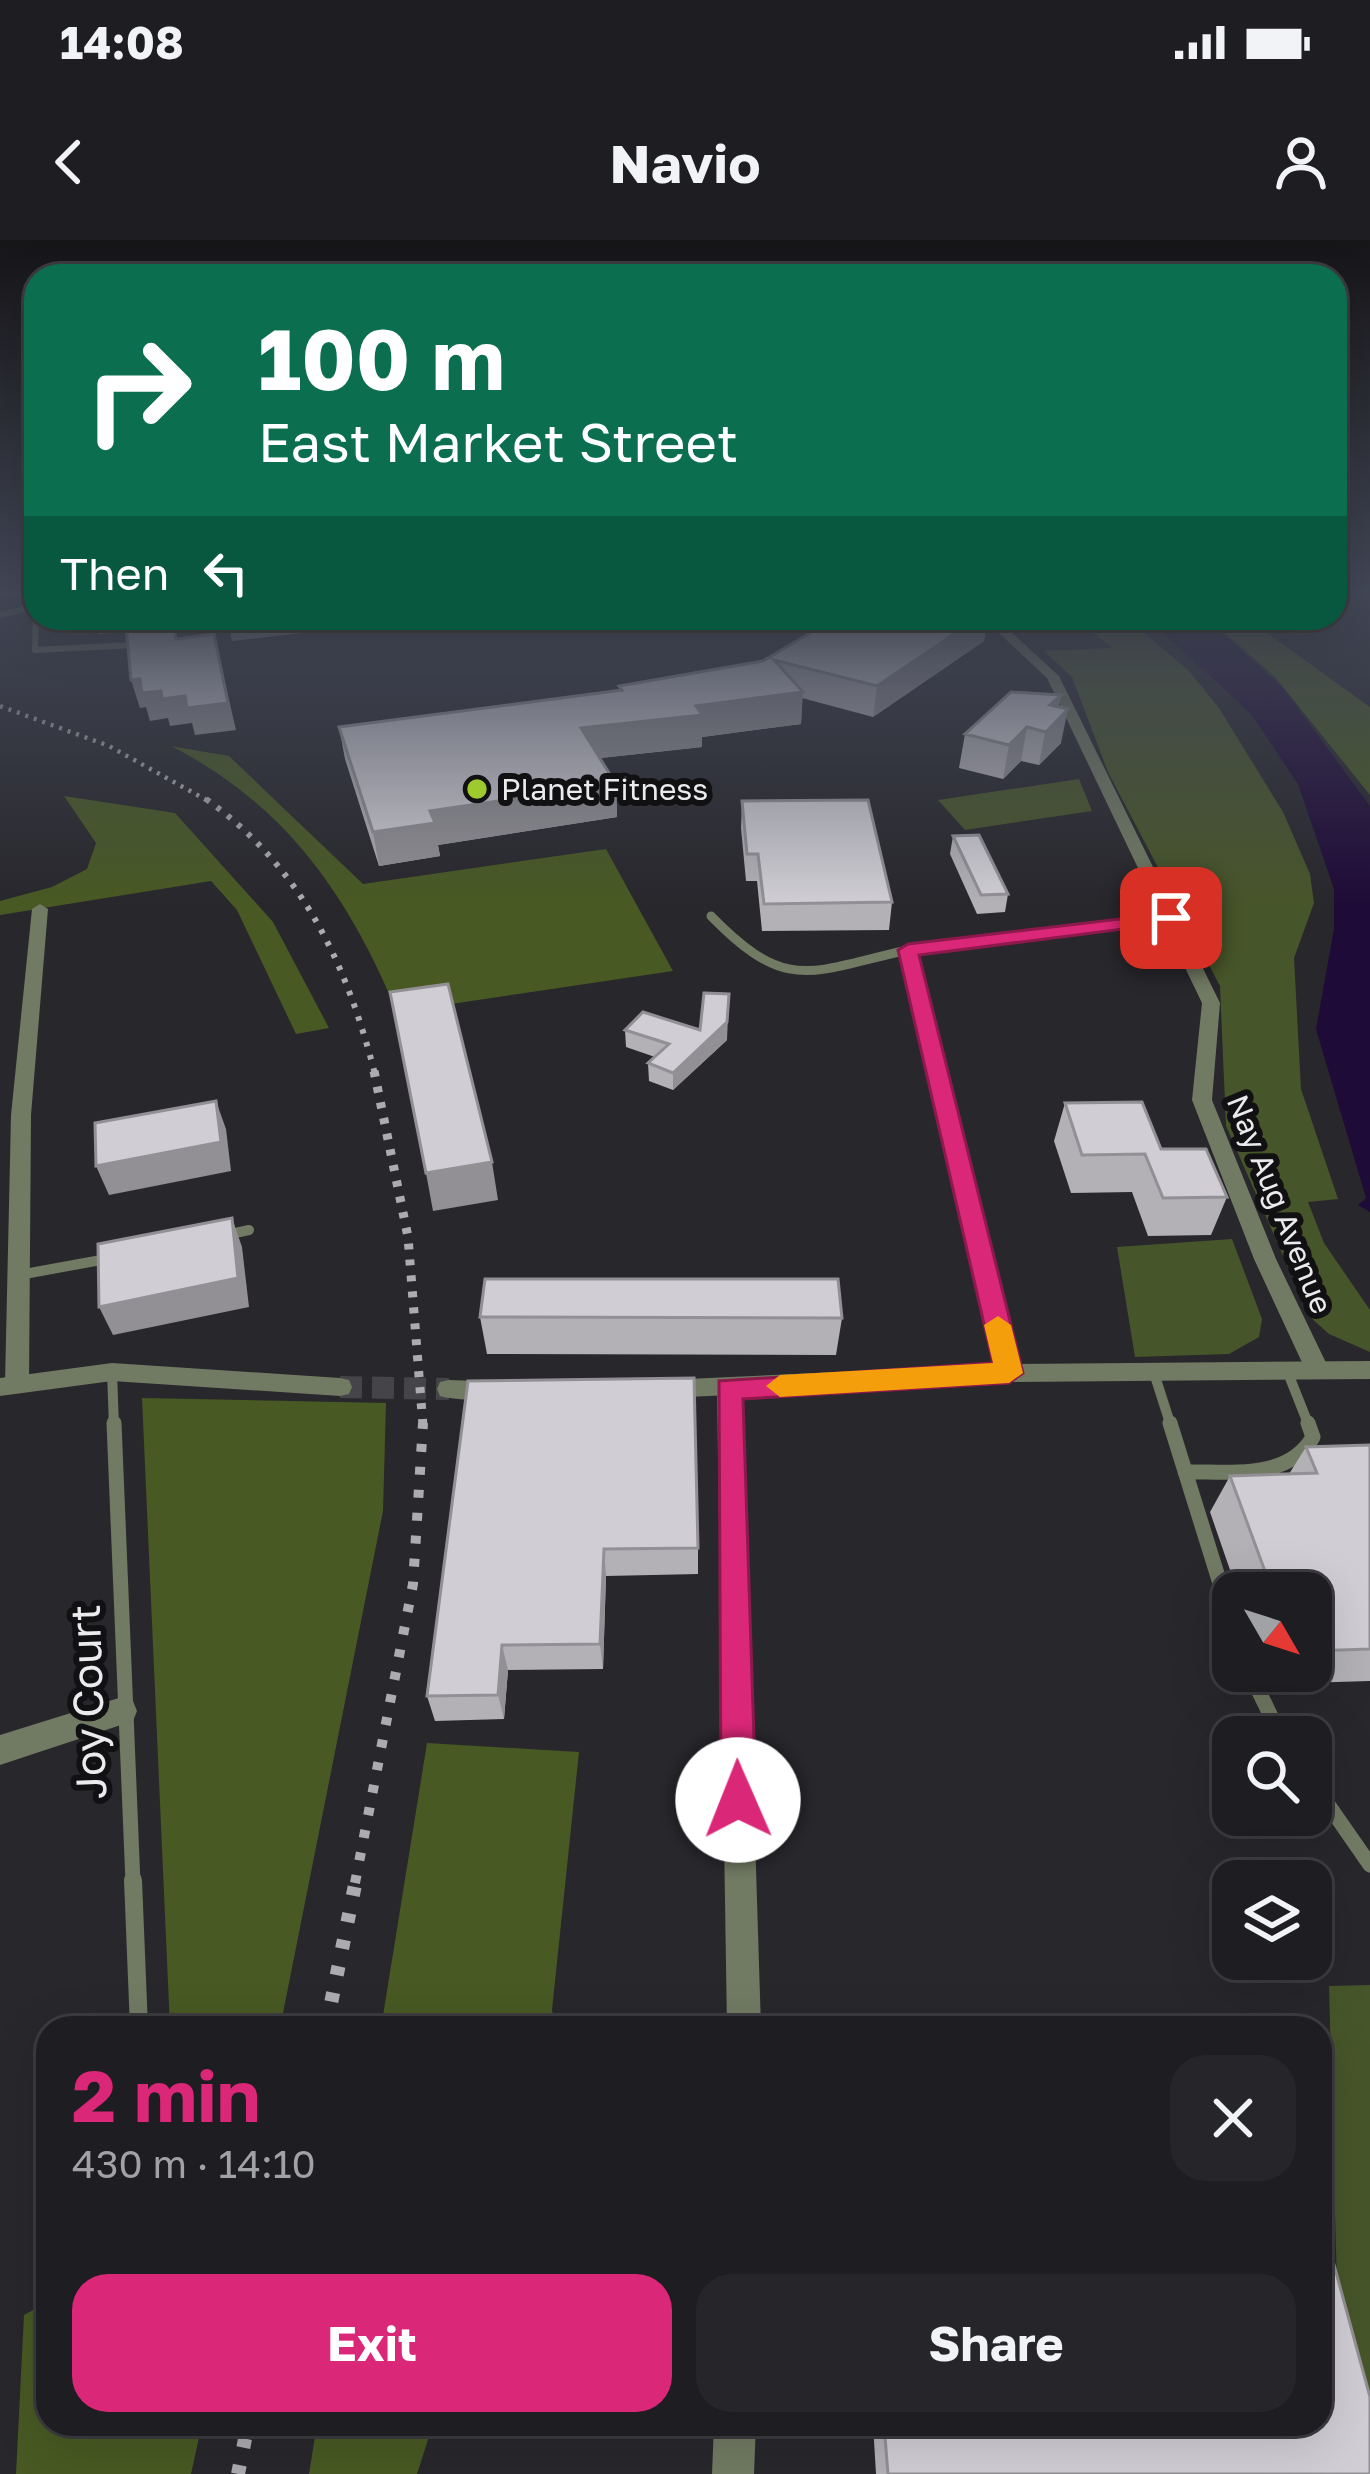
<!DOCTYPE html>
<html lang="en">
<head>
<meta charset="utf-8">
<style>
  :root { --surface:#1e1d21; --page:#26262a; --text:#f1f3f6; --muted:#a1a2a5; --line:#3c3b3f; --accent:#db2777 }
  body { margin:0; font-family:"Golos Text",sans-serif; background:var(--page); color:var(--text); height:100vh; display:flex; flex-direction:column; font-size:45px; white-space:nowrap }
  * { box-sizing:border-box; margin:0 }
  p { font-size:39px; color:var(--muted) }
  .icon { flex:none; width:66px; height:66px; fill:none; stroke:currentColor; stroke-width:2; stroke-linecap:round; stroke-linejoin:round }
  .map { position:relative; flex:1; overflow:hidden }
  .details { position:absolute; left:36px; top:1776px; width:1296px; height:420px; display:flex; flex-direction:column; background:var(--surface); border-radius:36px; box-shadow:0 12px 48px #0002,0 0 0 3px var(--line) }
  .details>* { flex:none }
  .banner { position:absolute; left:24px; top:24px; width:1323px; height:366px; border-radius:36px; box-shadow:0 12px 48px #0002,0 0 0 3px var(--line); background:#0b6e4f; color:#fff; overflow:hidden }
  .needle { width:78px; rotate:129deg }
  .controls { position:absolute; left:1212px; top:1332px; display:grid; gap:24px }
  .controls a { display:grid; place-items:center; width:120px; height:120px; border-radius:24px; background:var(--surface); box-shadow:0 12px 48px #0002,0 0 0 3px var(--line); font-size:60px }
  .pin { position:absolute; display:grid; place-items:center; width:102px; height:102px; color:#fff; margin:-51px; border-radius:24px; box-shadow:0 6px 18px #0006 }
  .me { position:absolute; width:132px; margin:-66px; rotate:359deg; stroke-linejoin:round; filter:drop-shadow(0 0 9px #0008) }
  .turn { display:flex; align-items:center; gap:42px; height:252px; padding:0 36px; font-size:54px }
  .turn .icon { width:156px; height:156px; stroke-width:2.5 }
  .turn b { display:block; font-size:84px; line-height:102px }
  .then { display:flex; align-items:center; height:114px; padding:0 36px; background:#0003; gap:24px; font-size:45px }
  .round { display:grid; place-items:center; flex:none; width:126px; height:126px; border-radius:36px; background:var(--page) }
  .headline { display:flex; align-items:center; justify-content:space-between; height:204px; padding:0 36px }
  h1 { font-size:72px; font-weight:700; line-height:90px; color:var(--accent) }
  .button { display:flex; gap:24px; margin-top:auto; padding:24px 36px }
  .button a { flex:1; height:138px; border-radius:36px; background:var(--accent); color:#fff; font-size:48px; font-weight:700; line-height:138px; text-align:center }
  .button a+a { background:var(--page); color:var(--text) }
  .status { display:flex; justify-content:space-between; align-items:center; height:84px; padding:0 60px; background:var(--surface); direction:ltr }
  .status svg { height:33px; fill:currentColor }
  header { display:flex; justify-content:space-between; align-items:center; height:156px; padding:0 36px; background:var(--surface); font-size:54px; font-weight:700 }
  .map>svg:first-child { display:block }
  .green { fill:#47552a }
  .forest { fill:#485923 }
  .water { fill:#1f0b37 }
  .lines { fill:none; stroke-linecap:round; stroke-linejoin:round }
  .tertiary-tunnel { stroke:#454449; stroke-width:22; stroke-dasharray:22 10; stroke-linecap:butt }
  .service-far4 { stroke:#717a63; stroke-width:6 }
  .service-far3 { stroke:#717a63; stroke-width:9 }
  .service-far2 { stroke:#717a63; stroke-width:10 }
  .service-far1 { stroke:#717a63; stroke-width:15 }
  .service { stroke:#717a63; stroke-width:18 }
  .minor { fill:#717a63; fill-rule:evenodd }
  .tertiary { fill:#717a63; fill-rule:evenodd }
  .rail-far4 { stroke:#acabaf; stroke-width:4.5; stroke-dasharray:3 6; stroke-linecap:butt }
  .rail-far3 { stroke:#acabaf; stroke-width:6; stroke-dasharray:4.5 9; stroke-linecap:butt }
  .rail-far2 { stroke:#acabaf; stroke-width:9; stroke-dasharray:6 10; stroke-linecap:butt }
  .rail-far1 { stroke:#acabaf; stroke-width:10; stroke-dasharray:8 15; stroke-linecap:butt }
  .rail { stroke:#acabaf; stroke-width:14; stroke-dasharray:9 18; stroke-linecap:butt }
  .wall { fill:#b3b1b6 }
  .shaded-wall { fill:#929094 }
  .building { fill:#d0ced4; stroke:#929094; stroke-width:3 }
  .route { fill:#db2777; stroke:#8e194d; stroke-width:3 }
  .slow { fill:#f59e0b }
  .poi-dot { fill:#9fca2e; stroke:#111012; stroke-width:4.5 }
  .labels { text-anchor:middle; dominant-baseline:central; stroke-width:12; stroke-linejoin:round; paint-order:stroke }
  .far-poi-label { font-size:30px; fill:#ebeaed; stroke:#111012; text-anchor:start }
  .far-street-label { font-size:30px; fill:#ebeaed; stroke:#111012 }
  .near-street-label { font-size:42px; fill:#ebeaed; stroke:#111012 }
</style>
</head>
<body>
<div class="status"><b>14:08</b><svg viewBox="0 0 49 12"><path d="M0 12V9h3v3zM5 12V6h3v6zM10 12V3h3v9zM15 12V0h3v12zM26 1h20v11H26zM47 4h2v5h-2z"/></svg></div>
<header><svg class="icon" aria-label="back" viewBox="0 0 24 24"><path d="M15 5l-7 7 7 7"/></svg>Navio<svg class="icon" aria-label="person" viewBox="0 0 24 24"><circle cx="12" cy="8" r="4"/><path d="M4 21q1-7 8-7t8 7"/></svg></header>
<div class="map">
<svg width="1370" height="2234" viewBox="0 0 1370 2234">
  <rect width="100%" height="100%" fill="#28272c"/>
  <!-- green -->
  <path class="green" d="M1075,378h52l61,52 31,38 64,104 27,62 4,29 -20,55 7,131 37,110 -30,3 16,41 46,67v42l-41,-18 -19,-17 -84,-191 -6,-140 -112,-214 -36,-95 -28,-26 68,-3z
    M1079,539l13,32 -127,19 -27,-30z
    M1232,999l30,80 -3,18 -30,17 -94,3 -18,-110z
    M1370,1745v489h-28l-13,-488z"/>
  <!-- forest -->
  <path class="forest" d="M1208,378h38l124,89v88l-95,-118z
    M171,506l58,10 134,128 243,-35 67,122 -276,41c-49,-117 -111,-207 -226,-266z
    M64,556l111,17 98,109 56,106 -33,6 -59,-124 -26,-29 -211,34v-14l52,-14 35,-18 9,-26z
    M142,1158l244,5 -3,108 -103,517h-110z
    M427,1503l152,9 -27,258 4,18h-175z
    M48,2062v122h154l-11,50h-175l8,-159z
    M317,2184h116l-16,50h-108z"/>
  <!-- water -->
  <path class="water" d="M1147,378l61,2 75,68 87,118v406l-12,-7 8,-7 -50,-169 18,-100v-40l-36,-105 -47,-70z"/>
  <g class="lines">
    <!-- tertiary-tunnel -->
    <path class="tertiary-tunnel" d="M340,1147l109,2"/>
    <!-- service-far4 -->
    <path class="service-far4" d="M36,367l-1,43 98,-5
      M0,375l34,-8 -1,-16"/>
    <!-- service-far3 -->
    <path class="service-far3" d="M711,676c77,79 100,55 197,34"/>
    <!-- service-far2 -->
    <path class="service-far2" d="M226,995l23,-5
      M19,1035l93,-17
      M112,1132l2,54
      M1154,1133l17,53
      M1288,1133l21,53"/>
    <!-- service-far1 -->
    <path class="service-far1" d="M114,1183l19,460
      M1170,1183l63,202
      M1185,1232c43,-1 103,9 128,-35l-5,-14
      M1249,1431l32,66
      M1311,1540l59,85"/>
    <!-- service -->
    <path class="service" d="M133,1640l6,148"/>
    <!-- minor -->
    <path class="minor" d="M983,378h13l63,58 161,327 -8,97 64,159 54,112 -3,7h-18l-3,-7 -52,-112 -62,-159 10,-97 -38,-79 -246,30 103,419 -3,7h-18l-3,-7 -98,-423 9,-5 252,-31 -113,-236z
      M40,664l8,5 -17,206 -2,268 -3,7h-18l-3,-7 6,-268 21,-206z
      M729,1140l9,2 3,7 20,639h-34l-10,-639 3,-7z
      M122,1457l11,4 4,10 -4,10 -133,44v-30z
      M714,2184h42l-2,50h-42z"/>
    <!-- tertiary -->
    <path class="tertiary" d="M1370,1121v18l-361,3 -344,16 -9,-2 -3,-7 3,-7 9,-2 344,-16z
      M112,1123l228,15 9,2 3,7 -3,7 -9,2 -228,-15 -112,15v-18z
      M449,1140l58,2 3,7 -3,7c-19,5 -48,5 -67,0l-3,-7 3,-7z"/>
    <!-- rail-far4 -->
    <path class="rail-far4" d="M0,466l109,40 101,56"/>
    <!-- rail-far3 -->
    <path class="rail-far3" d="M206,559c96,69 140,163 169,275"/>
    <!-- rail-far2 -->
    <path class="rail-far2" d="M374,831l34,166 15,189"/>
    <!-- rail-far1 -->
    <path class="rail-far1" d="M355,1643l58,-299 10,-161"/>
    <!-- rail -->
    <path class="rail" d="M326,1788l30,-148
      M238,2234l10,-50"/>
  </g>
  <!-- wall -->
  <path class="wall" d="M0,351h29l-3,6 -23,-1 -1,6z
    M835,378h152l-3,23 -111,76 -71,-19 -1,26 -99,13v10l-102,11 16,26 1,33 -179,28 2,11 -61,10 -34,-107 -6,-32 280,-37v-4l144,-25z
    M1061,455l-3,12 3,36 -22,22 -18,-4 -18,18 -44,-11 6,-34z
    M742,561l150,101 -3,28 -127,1 -5,-50h-11l-5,-53z
    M953,596l55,58 -3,18 -28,2 -27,-60z
    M625,790l102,10 -54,50 -24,-9 -1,-18 7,-6 -29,-10z
    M1065,863l96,46 66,48 -16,38 -63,1 -16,-44 -61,1 -17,-52z
    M480,1077l362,1 -6,37 -349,-1z
    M468,1141l230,167v26l-92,2 -3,93 -95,1 -4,49 -69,2 -8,-25z
    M1370,1205v236l-100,3 -5,-13h46v-78h-73l-28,-81 20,-36 59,-2 17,-27z
    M873,2184h447l50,50h-494z"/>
  <!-- shaded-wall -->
  <path class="shaded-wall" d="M94,378h34l3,12 -32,4z
    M227,378h206l-201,23z
    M978,378h9l-3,23 -111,76 4,-31z
    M214,394l22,96 -41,5 -3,-12 -22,3 -2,-8 -18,3 -4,-14 -6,1 -9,-28 9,-1 21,12 24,5z
    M803,452l-2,32 -99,13v10l-119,13 -2,-32 115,-22z
    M1061,455l-6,28 13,-14 -7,34 -22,22 11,-60z
    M1027,487l-6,34 -18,18 6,-34z
    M616,544l1,33 -179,28 2,11 -61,10 -6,-34 57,-21z
    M729,754l-2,46 -54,50v-17z
    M216,861l10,28 5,42 -122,24 -13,-29z
    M492,922l6,38 -65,11 -7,-38z
    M232,978l10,29 7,60 -136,28 -14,-28z
    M604,1309l2,27 -3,93 -3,-25z
    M502,1405l6,25 -4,49 -6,-24z"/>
  <!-- building -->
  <path class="building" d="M131,378h41l4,21 38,-5 14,69 -41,5 -2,-12 -23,3 -1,-8 -19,2 -2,-14 -9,1 -5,-54z
    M835,378h143l-101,68 -103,-26 29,32 -107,14 6,9 -121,13 35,56 -186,27 5,12 -62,9 -34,-105 283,-37 -3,-4 144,-25z
    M1011,452l50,3 -11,10 18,4 -22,23 -19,-5 -18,18 -44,-11z
    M868,560l24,102 -128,2 -6,-50h-11l-5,-53z
    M979,595l29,59 -27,1 -28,-59z
    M448,744l44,178 -66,11 -36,-181z
    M704,753l25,1 -2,28 -54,51 -25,-10 21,-19 -44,-14 18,-18 57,18z
    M216,861l5,41 -125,24 -1,-43z
    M1142,862l19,47h45l21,48 -64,1 -18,-44 -63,1 -17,-52z
    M232,978l6,60 -139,29 -1,-63z
    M485,1039h353l4,39 -362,-1z
    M694,1138l4,170 -94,1 -4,95 -98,1 -4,50 -71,1 41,-315z
    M1370,1205v204l-59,2v-58h-38l-43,-117 87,-3 -11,-26z
    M1320,2021h13l37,136v77h-482l-4,-50h436z"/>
  <!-- sky -->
  <linearGradient id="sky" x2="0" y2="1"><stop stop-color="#161518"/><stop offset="0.53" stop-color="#424756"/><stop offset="1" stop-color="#424756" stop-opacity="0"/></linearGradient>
  <rect width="1370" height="663" fill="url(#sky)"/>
  <!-- route -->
  <path class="route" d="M1171,673l7,1v8l-259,33 104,418 -14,10 -266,16 13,401 -5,12 -13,5 -12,-5 -5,-12 -2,-419 274,-18 -95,-413 10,-6z"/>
  <!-- slow -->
  <path class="slow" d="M998,1076l13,9 12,48 -14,10 -229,14 -14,-11 14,-11 213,-12 -9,-38z"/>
  <!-- markers -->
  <circle class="poi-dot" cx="477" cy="549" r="12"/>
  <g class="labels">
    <!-- far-poi labels -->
    <g class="far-poi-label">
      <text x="501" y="549">Planet Fitness</text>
    </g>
    <!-- far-street labels -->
    <g class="far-street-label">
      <text transform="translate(1280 964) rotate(68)">Nay Aug Avenue</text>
    </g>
    <!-- near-street labels -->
    <g class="near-street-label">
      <text transform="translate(87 1462) rotate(-92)">Joy Court</text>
    </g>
  </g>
</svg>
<div class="controls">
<a><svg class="needle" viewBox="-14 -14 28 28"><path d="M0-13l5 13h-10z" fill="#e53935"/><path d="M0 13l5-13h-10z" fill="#a1a2a5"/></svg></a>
<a><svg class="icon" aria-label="search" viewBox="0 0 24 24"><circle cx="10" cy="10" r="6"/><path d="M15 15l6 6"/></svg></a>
<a><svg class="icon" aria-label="layers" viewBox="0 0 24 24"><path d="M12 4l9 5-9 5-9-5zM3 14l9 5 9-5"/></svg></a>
</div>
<div class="pin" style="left:1171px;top:678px;background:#d93025"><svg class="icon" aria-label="arrive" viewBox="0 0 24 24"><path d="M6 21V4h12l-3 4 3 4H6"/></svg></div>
<svg class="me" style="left:738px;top:1560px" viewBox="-20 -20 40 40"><circle r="19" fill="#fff"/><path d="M0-13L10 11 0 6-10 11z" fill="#db2777"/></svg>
<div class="banner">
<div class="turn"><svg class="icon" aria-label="right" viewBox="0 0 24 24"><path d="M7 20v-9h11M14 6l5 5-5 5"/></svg><div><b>100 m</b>East Market Street</div></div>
<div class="then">Then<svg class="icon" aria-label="left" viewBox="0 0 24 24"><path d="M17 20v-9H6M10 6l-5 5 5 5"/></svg></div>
</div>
<section class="details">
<div class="headline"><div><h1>2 min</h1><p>430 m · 14:10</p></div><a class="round"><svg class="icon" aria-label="close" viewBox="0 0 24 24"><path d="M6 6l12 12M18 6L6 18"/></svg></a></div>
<div class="button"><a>Exit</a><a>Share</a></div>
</section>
</div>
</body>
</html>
